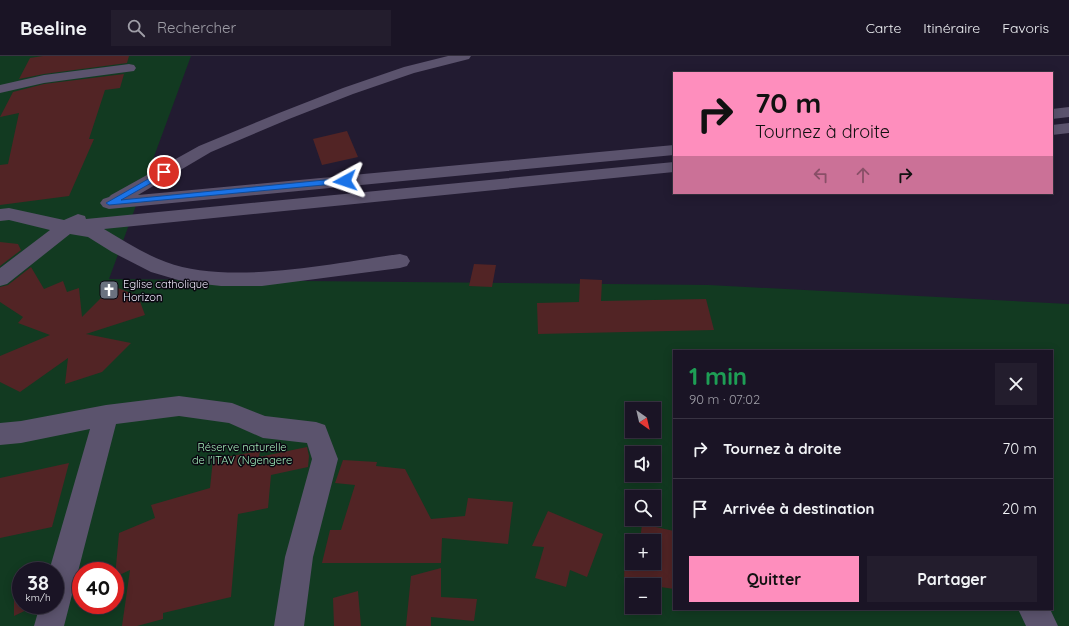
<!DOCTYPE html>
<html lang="fr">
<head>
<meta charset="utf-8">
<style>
  :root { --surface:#1a1425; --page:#231d2d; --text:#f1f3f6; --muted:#9f9ea7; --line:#383342; --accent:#fe8ebd }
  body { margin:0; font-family:Quicksand,sans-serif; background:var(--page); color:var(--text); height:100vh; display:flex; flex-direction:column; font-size:15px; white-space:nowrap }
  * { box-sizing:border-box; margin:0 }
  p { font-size:13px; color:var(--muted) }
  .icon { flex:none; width:22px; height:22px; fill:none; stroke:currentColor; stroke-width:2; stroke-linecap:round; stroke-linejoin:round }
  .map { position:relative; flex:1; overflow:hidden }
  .panel { position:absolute; left:673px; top:294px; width:380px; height:260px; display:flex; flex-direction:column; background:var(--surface); border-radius:0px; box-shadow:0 2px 10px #0003,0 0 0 1px var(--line) }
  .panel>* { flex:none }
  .banner { position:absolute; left:673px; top:16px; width:380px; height:122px; border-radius:0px; box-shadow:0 2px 10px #0003,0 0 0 1px var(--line); background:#fe8ebd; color:#111; overflow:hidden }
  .needle { width:26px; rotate:146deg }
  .fabs { position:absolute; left:625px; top:346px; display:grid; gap:8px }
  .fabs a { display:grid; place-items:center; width:36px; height:36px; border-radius:0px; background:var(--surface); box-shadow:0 2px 10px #0003,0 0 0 1px var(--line); font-size:20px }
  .speed { position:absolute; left:12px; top:506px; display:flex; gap:8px; font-size:20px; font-weight:700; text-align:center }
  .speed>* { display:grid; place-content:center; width:52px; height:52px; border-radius:50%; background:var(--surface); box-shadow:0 2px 10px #0003,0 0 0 1px var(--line); line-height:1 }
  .speed small { font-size:10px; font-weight:400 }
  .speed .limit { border:6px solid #d22; background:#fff; color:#111 }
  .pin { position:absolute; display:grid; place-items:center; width:34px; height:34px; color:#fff; margin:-17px; border:2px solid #fff; border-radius:50%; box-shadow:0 1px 4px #0007 }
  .me { position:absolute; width:44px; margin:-22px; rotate:265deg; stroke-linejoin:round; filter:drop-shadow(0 0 3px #0008) }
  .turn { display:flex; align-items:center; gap:14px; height:84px; padding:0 16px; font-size:18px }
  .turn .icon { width:52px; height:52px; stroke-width:2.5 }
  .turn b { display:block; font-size:28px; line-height:34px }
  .lanes { display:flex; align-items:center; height:38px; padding:0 16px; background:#0003; justify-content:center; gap:20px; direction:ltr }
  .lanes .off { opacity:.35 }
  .round { display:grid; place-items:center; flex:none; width:42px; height:42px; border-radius:0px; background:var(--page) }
  .head { display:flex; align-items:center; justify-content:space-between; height:68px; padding:0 16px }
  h1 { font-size:24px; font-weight:700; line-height:30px; color:#1e9e55 }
  .cta { display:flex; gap:8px; margin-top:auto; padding:8px 16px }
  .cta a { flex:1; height:46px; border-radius:0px; background:var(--accent); color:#111; font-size:16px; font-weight:700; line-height:46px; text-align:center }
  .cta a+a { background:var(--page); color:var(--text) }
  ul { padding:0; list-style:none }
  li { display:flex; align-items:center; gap:12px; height:60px; padding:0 16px; border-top:1px solid var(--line) }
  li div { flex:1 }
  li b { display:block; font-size:15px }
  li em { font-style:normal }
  header { display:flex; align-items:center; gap:24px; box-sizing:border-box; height:56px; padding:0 20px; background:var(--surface); border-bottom:1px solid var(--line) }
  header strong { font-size:19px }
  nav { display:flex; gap:22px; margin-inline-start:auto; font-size:14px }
  .search { width:280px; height:36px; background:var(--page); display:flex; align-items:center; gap:10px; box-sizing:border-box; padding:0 14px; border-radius:0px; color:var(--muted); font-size:15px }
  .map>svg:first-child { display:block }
  .green { fill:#123a21; fill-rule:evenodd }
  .building { fill:#522425 }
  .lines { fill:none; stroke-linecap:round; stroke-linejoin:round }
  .minor { fill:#5b536d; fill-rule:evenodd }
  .route { fill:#1a73e8; stroke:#114b97 }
  .labels { text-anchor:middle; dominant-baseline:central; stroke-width:3; stroke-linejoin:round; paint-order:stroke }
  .poi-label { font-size:11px; fill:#ede9f9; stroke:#0a0811; text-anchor:start }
  .park-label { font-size:11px; fill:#a2eab8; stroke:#0a0811 }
</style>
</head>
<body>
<header>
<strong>Beeline</strong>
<div class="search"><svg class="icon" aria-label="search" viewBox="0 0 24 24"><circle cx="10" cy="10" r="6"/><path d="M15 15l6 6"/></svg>Rechercher</div>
<nav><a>Carte</a><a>Itinéraire</a><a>Favoris</a></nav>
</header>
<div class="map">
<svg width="1069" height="570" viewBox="0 0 1069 570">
  <rect width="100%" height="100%" fill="#221b31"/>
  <!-- green -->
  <path class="green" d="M0,0h191l-82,223 600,6 360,19v322h-1069zM674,295h378v258h-378zM632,353h22v22h-22zM632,397h22v22h-22zM632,441h22v22h-22zM632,485h22v22h-22zM21,515h34v34h-34zM81,515h34v34h-34zM632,529h22v22h-22z"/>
  <!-- building -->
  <path class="building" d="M43,0h86l-2,7 -83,11 -25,5 11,-21z
    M124,18l-4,14 -15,2 -16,49h5l-25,57 -69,9v-40l8,-1 11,-51 -19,4 13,-25 31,-8z
    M347,75l11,26 -36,8 -9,-26z
    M0,186l18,2 3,6 -21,16z
    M474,208l22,1 -4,22 -23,-1z
    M31,211l13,22 19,-8 4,11 12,-4 3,29 31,-31 25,10 7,19 -59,19 45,9 -29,29 -37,12 3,-26 -48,34 -20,-10v-26l50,-21 -32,-12 5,-6 -23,-15v-15l8,-2z
    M580,223l22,1 -1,21 105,-2 8,31 -176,4 -1,-31 42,-1z
    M307,391l2,9 -1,11 -37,8 -3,33 -30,6 -7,83 -68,16v6l-26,7h-15l8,-56 -15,7 4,-44 36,-15 -4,-13 59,-17 3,-29 47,-8 -1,6z
    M343,404l34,2 -1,4 29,3 26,50 34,-3 3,-18 45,4 -5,42 -66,-6 -1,25h-119l8,-33h11l14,-45 -20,-2z
    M69,407l-17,64 -52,11v-60z
    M548,455l55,23 -16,43 -17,-7 -4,17 -31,-9 9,-31 -12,-1z
    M642,468l32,7v58l-20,-3v-1l-30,-3 1,-39 7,3v17h22v-22h-14z
    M441,512v29l36,2 -3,22 -43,-4v9h-25l5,-50z
    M21,519v30h16l-23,11v-38z
    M358,535l3,35h-27l-1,-28z"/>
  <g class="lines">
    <!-- minor -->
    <path class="minor" d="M448,0h23l-2,3 -55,14 -61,21 -64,25 -78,33 -73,43 536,-50v10l-565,54 -6,-2 -3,-4 3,-4 6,-2 2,-2 88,-49 80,-33 64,-25 61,-21z
      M129,8l5,1 2,3 -2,3 -90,12 -44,10v-8l44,-10z
      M1069,51v10l-17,2v-10z
      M1069,67v10l-17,2v-10z
      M674,106v10l-570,57c20,12 40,25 62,33 64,24 167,1 234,-8l7,2 3,5 -3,5 -7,2 -138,18h-41l-36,-4 -34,-10 -39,-20 -24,-15 -18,-3 -63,50 -7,2v-18l50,-38 -41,-10 -9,1v-12l9,-1 55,12 14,-6 7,2 1,3z
      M179,340l53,7 33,13 51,6 9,3 13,34 -25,98 -9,69h-30l11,-69 27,-98 -5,-16 -44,-5 -34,-15 -50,-7 -63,8 -52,202h-30l6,-21h15v-34h-6l41,-142 -69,14 -21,2v-22l21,-2 85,-16z
      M1018,553h32l8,17h-32z"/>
  </g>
  <!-- route -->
  <path class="route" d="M164,114l4,2 -1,2 -46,26 224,-22 3,3 -3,2 -236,22 -3,-2z"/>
  <!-- icons -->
  <defs>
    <symbol id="church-square" viewBox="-11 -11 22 22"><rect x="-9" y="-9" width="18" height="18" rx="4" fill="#6b7280" stroke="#0a0811"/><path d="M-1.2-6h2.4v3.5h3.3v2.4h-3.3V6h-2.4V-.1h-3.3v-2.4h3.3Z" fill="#fff"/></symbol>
  </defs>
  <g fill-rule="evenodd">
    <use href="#church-square" x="98" y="223" width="22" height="22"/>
  </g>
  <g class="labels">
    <!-- poi labels -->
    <g class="poi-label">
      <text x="123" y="228">Eglise catholique<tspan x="123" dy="13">Horizon</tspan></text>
    </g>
    <!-- park labels -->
    <g class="park-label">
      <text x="242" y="391">Réserve naturelle<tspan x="242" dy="13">de l'ITAV (Ngengere</tspan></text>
    </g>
  </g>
</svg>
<div class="fabs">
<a><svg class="needle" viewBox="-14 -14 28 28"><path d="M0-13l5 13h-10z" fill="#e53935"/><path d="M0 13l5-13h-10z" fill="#9f9ea7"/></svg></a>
<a><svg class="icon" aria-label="sound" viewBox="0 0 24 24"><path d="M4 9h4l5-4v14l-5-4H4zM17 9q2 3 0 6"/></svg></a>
<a><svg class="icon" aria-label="search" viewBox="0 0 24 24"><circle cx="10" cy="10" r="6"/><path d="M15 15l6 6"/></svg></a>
<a>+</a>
<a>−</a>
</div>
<div class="speed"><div>38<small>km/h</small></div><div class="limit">40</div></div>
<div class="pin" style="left:164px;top:116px;background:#d93025"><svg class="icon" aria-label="arrive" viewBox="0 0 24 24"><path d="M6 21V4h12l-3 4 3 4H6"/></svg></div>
<svg class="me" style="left:345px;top:125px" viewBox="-20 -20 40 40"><path d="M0-17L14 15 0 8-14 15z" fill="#1a73e8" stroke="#fff" stroke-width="4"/></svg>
<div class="banner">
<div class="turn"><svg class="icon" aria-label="right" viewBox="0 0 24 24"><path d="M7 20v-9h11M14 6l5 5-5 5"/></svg><div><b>70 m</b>Tournez à droite</div></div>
<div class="lanes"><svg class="icon off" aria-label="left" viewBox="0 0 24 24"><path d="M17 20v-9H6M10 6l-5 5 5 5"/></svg><svg class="icon off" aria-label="ahead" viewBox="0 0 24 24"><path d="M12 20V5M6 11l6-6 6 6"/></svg><svg class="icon" aria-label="right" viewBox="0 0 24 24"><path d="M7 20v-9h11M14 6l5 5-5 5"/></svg></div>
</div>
<section class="panel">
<div class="head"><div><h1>1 min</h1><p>90 m · 07:02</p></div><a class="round"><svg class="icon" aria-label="close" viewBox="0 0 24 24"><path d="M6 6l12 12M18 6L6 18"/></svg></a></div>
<ul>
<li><svg class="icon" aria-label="right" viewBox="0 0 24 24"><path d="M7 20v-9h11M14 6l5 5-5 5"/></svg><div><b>Tournez à droite</b></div><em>70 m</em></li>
<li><svg class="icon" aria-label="arrive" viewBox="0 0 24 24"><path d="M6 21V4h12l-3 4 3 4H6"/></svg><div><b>Arrivée à destination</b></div><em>20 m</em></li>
</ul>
<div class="cta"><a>Quitter</a><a>Partager</a></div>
</section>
</div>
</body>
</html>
